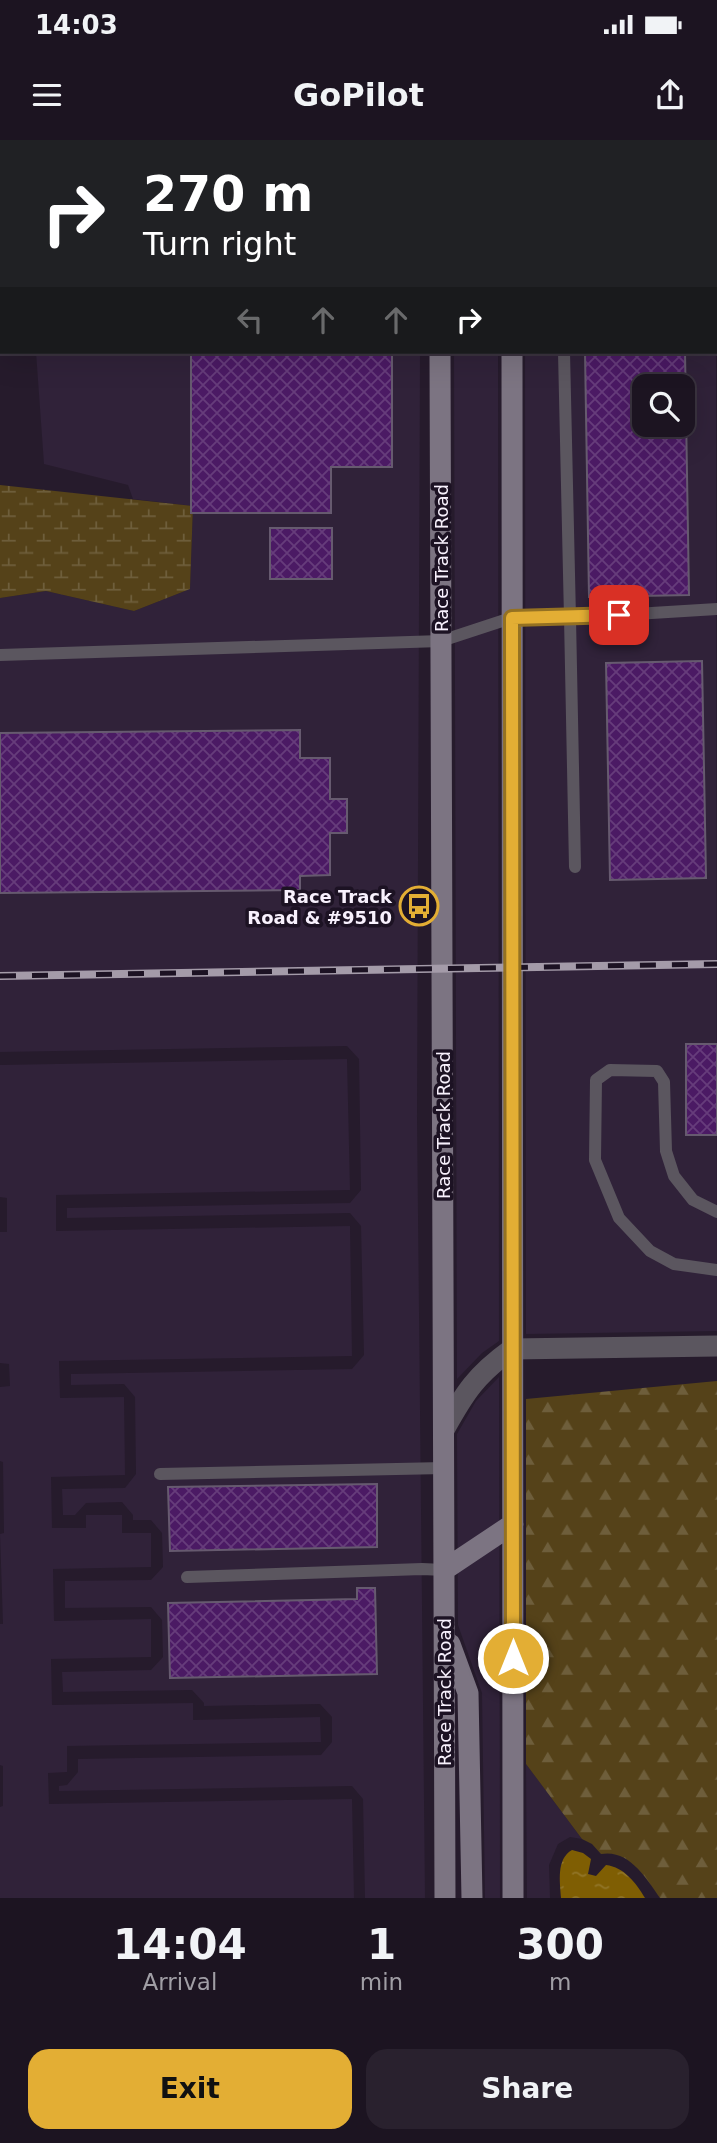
<!DOCTYPE html>
<html lang="en">
<head>
<meta charset="utf-8">
<style>
  :root { --surface:#1c1421; --page:#29212e; --text:#f1f3f6; --muted:#a09ea5; --line:#3a333f; --accent:#e3ae34 }
  body { margin:0; font-family:"DejaVu Sans",sans-serif; background:var(--page); color:var(--text); height:100vh; display:flex; flex-direction:column; font-size:26px; white-space:nowrap }
  * { box-sizing:border-box; margin:0 }
  p { font-size:23px; color:var(--muted) }
  .icon { flex:none; width:38px; height:38px; fill:none; stroke:currentColor; stroke-width:2; stroke-linecap:round; stroke-linejoin:round }
  .map { position:relative; height:1758px; overflow:hidden }
  .drawer { display:flex; flex-direction:column; background:var(--surface); flex:1 }
  .drawer>* { flex:none }
  .top-card { position:absolute; left:0px; top:0px; width:718px; height:214px; box-shadow:0 7px 28px #0002,0 0 0 2px var(--line); background:#202124; color:#fff; overflow:hidden }
  .tools { position:absolute; left:632px; top:234px; display:grid; gap:14px }
  .tools a { display:grid; place-items:center; width:63px; height:63px; border-radius:14px; background:var(--surface); box-shadow:0 7px 28px #0002,0 0 0 2px var(--line); font-size:35px }
  .pin { position:absolute; display:grid; place-items:center; width:60px; height:60px; color:#fff; margin:-30px; border-radius:14px; box-shadow:0 4px 10px #0006 }
  .me { position:absolute; width:77px; margin:-38px; rotate:0deg; stroke-linejoin:round; filter:drop-shadow(0 0 5px #0008) }
  .turn { display:flex; align-items:center; gap:24px; height:147px; padding:0 28px; font-size:32px }
  .turn .icon { width:91px; height:91px; stroke-width:2.5 }
  .turn b { display:block; font-size:49px; line-height:60px }
  .lanes { display:flex; align-items:center; height:66px; padding:0 28px; background:#0003; justify-content:center; gap:35px; direction:ltr }
  .lanes .off { opacity:.35 }
  .eta { display:flex; justify-content:space-evenly; align-items:center; height:119px; text-align:center }
  .eta b { font-size:42px; font-weight:700; line-height:49px }
  .cta { display:flex; gap:14px; margin-top:auto; padding:14px 28px }
  .cta a { flex:1; height:80px; border-radius:21px; background:var(--accent); color:#111; font-size:28px; font-weight:700; line-height:80px; text-align:center }
  .cta a+a { background:var(--page); color:var(--text) }
  .status { display:flex; justify-content:space-between; align-items:center; height:49px; padding:0 35px; background:var(--surface); direction:ltr }
  .status svg { height:19px; fill:currentColor }
  header { display:flex; justify-content:space-between; align-items:center; height:91px; padding:0 28px; background:var(--surface); font-size:32px; font-weight:700 }
  .map>svg:first-child { display:block }
  .built { fill:#302239; fill-rule:evenodd }
  .forest { fill:url(#forest-firs) }
  .wetland { fill:url(#wetland-marsh) }
  .water { fill:url(#water-ripples) }
  .building { fill:url(#building-cross-hatch); stroke:#665a6f; stroke-width:2; fill-rule:evenodd }
  .lines { fill:none; stroke-linecap:round; stroke-linejoin:round }
  .lane { stroke:#5b565f; stroke-width:12 }
  .street { stroke:#5b565f; stroke-width:21 }
  .secondary { stroke:#7c7482; stroke-width:21 }
  .rail-casing { stroke:#a49ba9; stroke-width:8 }
  .rail { stroke:#1c1223; stroke-width:5; stroke-dasharray:16; stroke-linecap:butt }
  .route-casing { stroke:#947122; stroke-width:18 }
  .route { stroke:#e3ae34; stroke-width:12 }
  .labels { text-anchor:middle; dominant-baseline:central; stroke-width:7; stroke-linejoin:round; paint-order:stroke }
  .street-label { font-size:18px; fill:#f8f1fd; stroke:#1c1223 }
  .poi-label { font-size:18px; font-weight:bold; fill:#f8f1fd; stroke:#1c1223; text-anchor:end }
</style>
</head>
<body>
<div class="status"><b>14:03</b><svg viewBox="0 0 49 12"><path d="M0 12V9h3v3zM5 12V6h3v6zM10 12V3h3v9zM15 12V0h3v12zM26 1h20v11H26zM47 4h2v5h-2z"/></svg></div>
<header><svg class="icon" aria-label="menu" viewBox="0 0 24 24"><path d="M4 6h16M4 12h16M4 18h16"/></svg>GoPilot<svg class="icon" aria-label="share" viewBox="0 0 24 24"><path d="M12 15V3M7 8l5-5 5 5M5 13v7h14v-7"/></svg></header>
<div class="map">
<svg width="717" height="1758" viewBox="0 0 717 1758">
  <defs>
    <pattern id="forest-firs" width="22" height="20" patternUnits="userSpaceOnUse" patternTransform="scale(1.75)"><rect width="22" height="20" fill="#554219"/><path d="M5 1l3.5 6h-7zM16 11l3.5 6h-7z" fill="#6e5e3b"/></pattern>
    <pattern id="wetland-marsh" width="20" height="14" patternUnits="userSpaceOnUse" patternTransform="scale(1.75)"><rect width="20" height="14" fill="#554219"/><path d="M1 5h8M5 5V1M11 12h8M15 12V8" fill="none" stroke="#6e5e3b"/></pattern>
    <pattern id="water-ripples" width="26" height="14" patternUnits="userSpaceOnUse" patternTransform="scale(1.75)"><rect width="26" height="14" fill="#7f5e03"/><path d="M2 4q2-2 4 0t4 0M15 11q2-2 4 0t4 0" fill="none" stroke="#927629"/></pattern>
    <pattern id="building-cross-hatch" width="8" height="8" patternUnits="userSpaceOnUse" patternTransform="scale(1.75)"><rect width="8" height="8" fill="#4b1a64"/><path d="M0 0l8 8M0 8l8-8" fill="none" stroke="#663c7b"/></pattern>
  </defs>
  <rect width="100%" height="100%" fill="#261b2c"/>
  <!-- built -->
  <path class="built" d="M716,136l1,1055 -191,3 -1,-982h191zM644,247h38v38h-38z
    M36,212h384l-3,765 8,781h-60l-2,-99 -11,-13 -293,5v-5l8,-1 11,-13v-13l243,-4 11,-13v-25l-12,-13 -116,2v-3l-12,-13 -129,2 -1,-20 89,-2 12,-13 -1,-37 -11,-13 -86,1v-27l86,-1 12,-13 -1,-34 -11,-13h-18v-5l-11,-13 -36,1 -11,12h-12l-1,-26 63,-1 11,-14 -1,-77 -11,-13 -53,1v-11l281,-5 12,-14 -3,-129 -11,-13 -283,5v-10l283,-5 11,-13 -2,-131 -12,-13 -347,6v-454l46,-7 88,20 56,-22 3,-83 -60,-7 -5,-14 -84,-21z
    M454,212h44l1,989 -17,12 -25,26z
    M347,919l3,131 -294,5v36l294,-5 2,130 -293,5 1,37 64,-1 1,78 -74,2 1,51h34v-13h36v18h29v34l-98,2 1,52 97,-2v38l-100,2 1,46 141,-2v17l127,-3 1,25 -254,4v26l-19,1 1,31 303,-5 2,99h-354v-91l3,-1v-40l-3,-1v-141h3l-3,-90 4,-1 -1,-71 -3,-1v-74l10,-1 -1,-22 -9,-1v-131h7v-34l-7,-1v-132z
    M499,1237l1,521h-15l-3,-205 -24,-68 -1,-191 19,-33z
    M526,1624l56,75 -12,-2 -12,7 -9,21 1,33h-23z"/>
  <!-- forest -->
  <path class="forest" d="M717,1241v517h-57c-14,-20 -31,-49 -59,-44l-9,-10 -10,-5 -56,-75v-365z"/>
  <!-- wetland -->
  <path class="wetland" d="M0,345l193,21 -3,83 -56,22 -88,-20 -46,7z"/>
  <!-- water -->
  <path class="water" d="M572,1710l11,3 8,6 -3,15 8,2 10,-11c18,2 30,18 39,33h-84c-1,-16 -5,-39 11,-48z"/>
  <!-- building -->
  <path class="building" d="M191,212h201v115h-61v46h-140z
    M585,212h100l4,243 -100,2zM644,247h38v38h-38z
    M270,388h62v51h-62z
    M702,521l4,217 -96,2 -4,-217z
    M300,590v28h30v41h17v34h-17v42l-30,1v14l-300,3v-160z
    M686,904h31v91h-31z
    M377,1344v63l-207,4 -2,-64z
    M357,1448h18l2,86 -207,4 -2,-75 189,-4z"/>
  <g class="lines">
    <!-- lane -->
    <path class="lane" d="M0,515l441,-14 70,-23h59l-6,-266
      M575,727l-5,-249 147,-9
      M717,1072l-24,-12 -19,-24 -8,-25 -2,-69 -7,-11 -47,-1 -14,10 -1,80 24,58 31,33 24,13 43,6
      M160,1334l284,-6
      M187,1437l235,-8 22,1"/>
    <!-- street -->
    <path class="street" d="M444,1290c21,-38 32,-55 68,-81l205,-3"/>
    <!-- secondary -->
    <path class="secondary" d="M440,0v2
      M512,2v-2
      M440,212l5,1546
      M512,212l1,1546
      M444,1430l69,-46
      M450,1504l18,49 4,205"/>
    <defs>
      <path id="rail" d="M0,836l717,-12"/>
    </defs>
    <!-- rail casing -->
    <use href="#rail" class="rail-casing"/>
    <!-- rail -->
    <use href="#rail" class="rail"/>
  </g>
  <g class="lines">
    <defs>
      <path id="route" d="M513,1518l-1,-1040 107,-3"/>
    </defs>
    <!-- route casing -->
    <use href="#route" class="route-casing"/>
    <!-- route -->
    <use href="#route" class="route"/>
  </g>
  <!-- icons -->
  <defs>
    <symbol id="bus-ring" viewBox="-11 -11 22 22"><circle r="9.5" fill="#1c1223" stroke="#e3ae34" stroke-width="1.5"/><path d="M-5-6H5V4H4V6H2V4H-2V6H-4V4H-5ZM-3.5-4V0h7V-4ZM-3.5 1.2v1.5H-2V1.2ZM2 1.2v1.5H3.5V1.2Z" fill="#e3ae34"/></symbol>
  </defs>
  <g fill-rule="evenodd">
    <use href="#bus-ring" x="397" y="744" width="44" height="44"/>
  </g>
  <g class="labels">
    <!-- street labels -->
    <g class="street-label">
      <text transform="translate(441 418) rotate(-90)">Race Track Road</text>
      <text transform="translate(443 985) rotate(-90)">Race Track Road</text>
      <text transform="translate(444 1552) rotate(-90)">Race Track Road</text>
    </g>
    <!-- poi labels -->
    <g class="poi-label">
      <text x="392" y="756">Race Track<tspan x="392" dy="21">Road &amp; #9510</tspan></text>
    </g>
  </g>
</svg>
<div class="tools">
<a><svg class="icon" aria-label="search" viewBox="0 0 24 24"><circle cx="10" cy="10" r="6"/><path d="M15 15l6 6"/></svg></a>
</div>
<div class="pin" style="left:619px;top:475px;background:#d93025"><svg class="icon" aria-label="arrive" viewBox="0 0 24 24"><path d="M6 21V4h12l-3 4 3 4H6"/></svg></div>
<svg class="me" style="left:513px;top:1518px" viewBox="-20 -20 40 40"><circle r="17" fill="#e3ae34" stroke="#fff" stroke-width="3"/><path d="M0-11L8 9 0 5-8 9z" fill="#fff"/></svg>
<div class="top-card">
<div class="turn"><svg class="icon" aria-label="right" viewBox="0 0 24 24"><path d="M7 20v-9h11M14 6l5 5-5 5"/></svg><div><b>270 m</b>Turn right</div></div>
<div class="lanes"><svg class="icon off" aria-label="left" viewBox="0 0 24 24"><path d="M17 20v-9H6M10 6l-5 5 5 5"/></svg><svg class="icon off" aria-label="ahead" viewBox="0 0 24 24"><path d="M12 20V5M6 11l6-6 6 6"/></svg><svg class="icon off" aria-label="ahead" viewBox="0 0 24 24"><path d="M12 20V5M6 11l6-6 6 6"/></svg><svg class="icon" aria-label="right" viewBox="0 0 24 24"><path d="M7 20v-9h11M14 6l5 5-5 5"/></svg></div>
</div>
</div>
<section class="drawer">
<div class="eta">
<div><b>14:04</b><p>Arrival</p></div>
<div><b>1</b><p>min</p></div>
<div><b>300</b><p>m</p></div>
</div>
<div class="cta"><a>Exit</a><a>Share</a></div>
</section>
</body>
</html>
